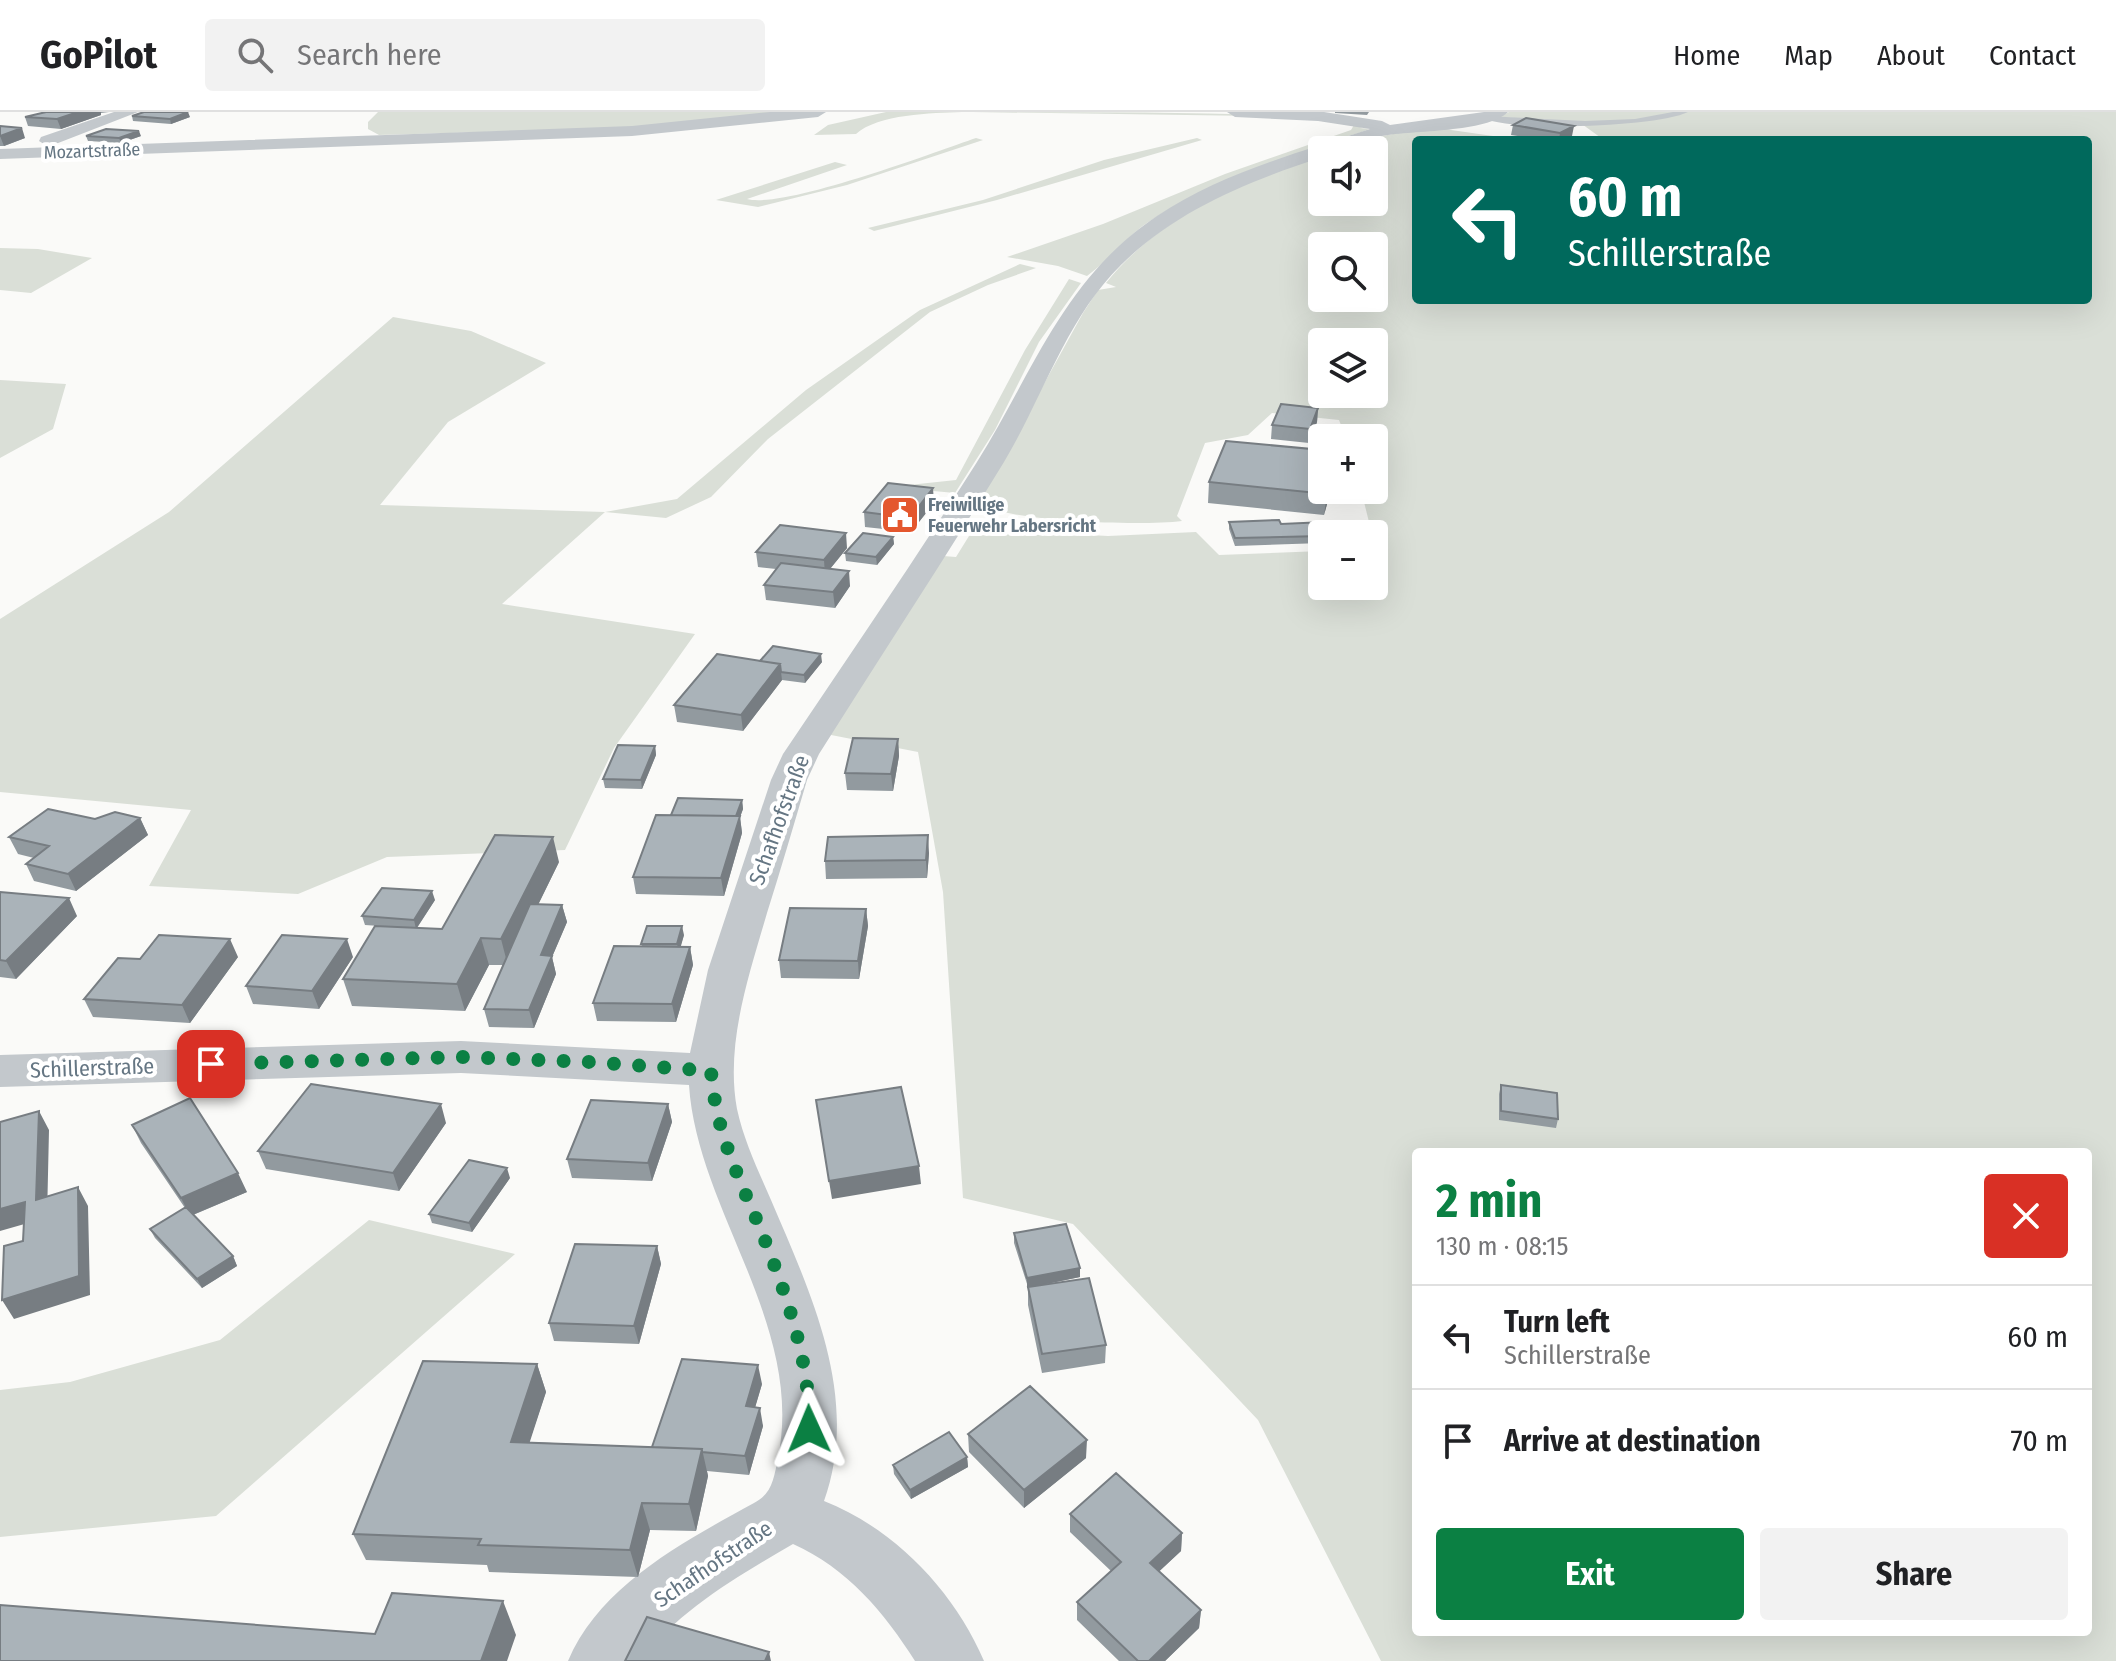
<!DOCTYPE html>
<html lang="en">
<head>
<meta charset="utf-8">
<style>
  :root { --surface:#fff; --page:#f2f2f2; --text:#202124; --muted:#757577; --line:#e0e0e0; --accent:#0b8043 }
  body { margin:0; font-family:"Fira Sans Condensed",sans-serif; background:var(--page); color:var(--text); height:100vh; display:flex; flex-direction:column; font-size:30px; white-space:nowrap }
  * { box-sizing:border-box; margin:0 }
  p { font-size:26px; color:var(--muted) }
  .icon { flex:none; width:44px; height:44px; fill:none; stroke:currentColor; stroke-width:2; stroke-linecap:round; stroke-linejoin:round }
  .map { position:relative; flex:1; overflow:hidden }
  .details { position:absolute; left:1412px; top:1036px; width:680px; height:488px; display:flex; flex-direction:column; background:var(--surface); border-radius:8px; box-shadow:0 8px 32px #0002 }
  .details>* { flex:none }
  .top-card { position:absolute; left:1412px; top:24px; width:680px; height:168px; border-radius:8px; box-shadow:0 8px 32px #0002; background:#00695c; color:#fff; overflow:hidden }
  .fabs { position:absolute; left:1308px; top:24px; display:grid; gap:16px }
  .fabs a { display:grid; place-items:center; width:80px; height:80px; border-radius:8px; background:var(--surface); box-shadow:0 8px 32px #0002; font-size:40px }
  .pin { position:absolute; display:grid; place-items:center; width:68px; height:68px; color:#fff; margin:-34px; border-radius:16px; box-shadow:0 4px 12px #0006 }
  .me { position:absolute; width:88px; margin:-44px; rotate:359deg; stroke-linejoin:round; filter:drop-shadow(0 0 6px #0008) }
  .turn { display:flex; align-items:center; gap:28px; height:168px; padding:0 24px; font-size:36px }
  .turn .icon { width:104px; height:104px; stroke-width:2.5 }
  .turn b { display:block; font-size:56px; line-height:68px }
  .round { display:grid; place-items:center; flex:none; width:84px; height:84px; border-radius:8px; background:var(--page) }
  .head { display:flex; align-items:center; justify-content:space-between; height:136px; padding:0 24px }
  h1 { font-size:48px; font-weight:700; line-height:60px; color:var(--accent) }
  .cta { display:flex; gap:16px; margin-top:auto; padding:16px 24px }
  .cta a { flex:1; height:92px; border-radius:8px; background:var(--accent); color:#fff; font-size:32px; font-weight:700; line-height:92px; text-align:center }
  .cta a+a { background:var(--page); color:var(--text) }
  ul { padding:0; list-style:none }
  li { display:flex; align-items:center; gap:24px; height:104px; padding:0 24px; border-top:2px solid var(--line) }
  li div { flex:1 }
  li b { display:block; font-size:30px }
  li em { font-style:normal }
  header { display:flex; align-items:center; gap:48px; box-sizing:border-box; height:112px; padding:0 40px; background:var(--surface); border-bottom:2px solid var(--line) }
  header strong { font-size:38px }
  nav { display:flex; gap:44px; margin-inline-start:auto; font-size:28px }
  .search { width:560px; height:72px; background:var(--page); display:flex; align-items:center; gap:20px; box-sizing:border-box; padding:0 28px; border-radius:8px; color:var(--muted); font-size:30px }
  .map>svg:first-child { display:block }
  .green { fill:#dadfd7; fill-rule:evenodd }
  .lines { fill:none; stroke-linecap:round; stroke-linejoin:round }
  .service { fill:#c3c8cc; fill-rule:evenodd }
  .minor { fill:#c3c8cc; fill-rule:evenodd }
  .wall { fill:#929a9f }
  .shaded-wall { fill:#777d82 }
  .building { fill:#aab3b9; stroke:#777d82; stroke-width:2 }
  .route { stroke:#0b8043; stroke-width:14; stroke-dasharray:0 25.2 }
  .labels { text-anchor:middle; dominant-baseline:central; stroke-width:8; stroke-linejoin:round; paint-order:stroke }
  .far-street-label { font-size:18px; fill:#657683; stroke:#fff }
  .far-poi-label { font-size:18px; font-weight:bold; fill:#657683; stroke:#fff; text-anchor:start }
  .street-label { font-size:22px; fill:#657683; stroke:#fff }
</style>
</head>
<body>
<header>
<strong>GoPilot</strong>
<div class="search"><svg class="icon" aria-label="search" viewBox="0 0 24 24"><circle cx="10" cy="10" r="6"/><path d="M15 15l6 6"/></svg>Search here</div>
<nav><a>Home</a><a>Map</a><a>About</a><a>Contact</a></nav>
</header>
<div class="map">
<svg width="2116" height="1549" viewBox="0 0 2116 1549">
  <rect width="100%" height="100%" fill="#fafaf8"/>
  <!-- green -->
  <path class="green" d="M378,0h399l-150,16 -248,7 -11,-6v-7z
    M886,0h76c-30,1 -84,2 -106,22l-42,1 14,-10z
    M972,0c101,0 202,0 303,3 29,2 64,0 91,11l-6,2 9,1c-16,7 -33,9 -48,15l2,1c-61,21 -122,41 -176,78 -22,15 -38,37 -60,53l-29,-10 -51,-9 96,-33 122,-50 126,-44 3,-5 -19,-4 -81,-5z
    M1509,0h607v1549h-735l-123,-241 -185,-196 -110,-26 -20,-306 -25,-140 -92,-18 117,-178 13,1 13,-21 10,-7 129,7 88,-4 23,23 103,-4v35h52v-37h5l-7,-15 -11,-44h13v-52h-28l-7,-18 -67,-7 -24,22 -43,8 -28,73 5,5c-42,5 -162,1 -199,-15l-3,-6 6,-11 97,-176 15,-23 18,-3 -10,-4c56,-70 136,-98 216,-130v49h52v-52h-43l23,-8 14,-1 -7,-1 69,-13 91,13h-105v160h672v-160h-484l-25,-18 -80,-5zM1322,134h52v52h-52zM1322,230h52v52h-52zM1416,1040h672v480h-672z
    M976,26l7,2 -136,45 -89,22 -42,-7 119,-38 12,3 -100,34c37,10 185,-46 229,-61z
    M1197,26l5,2 -205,60 -123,31 -6,-3 115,-28 121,-40z
    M0,136l38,1 54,9 -61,35 -31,-3z
    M1020,152l16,4 -48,17 -58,27 -162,127 -57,58 -45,21 -61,-6 -103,92 193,30 -81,114 -49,102 -178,7 -89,37 -149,-8 42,-76 -191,-18v-173l169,-107 224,-195 78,14 75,32 -98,59 -68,83 225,7 72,-13 129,-109 114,-80z
    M1069,167l12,4 -42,59 -44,88 -40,63 -65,-6 66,-7 69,-130z
    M0,268l66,4 -13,45 -53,29z
    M369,1108l146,34 -299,262 -216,21v-147l70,-8 150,-42z"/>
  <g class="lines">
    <!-- service -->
    <path class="service" d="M1673,0h15c-30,15 -176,20 -206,6l4,-2 99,5 50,-2z"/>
    <!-- minor -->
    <path class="minor" d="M114,0h24l-85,33 -6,1 -8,-5 2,-4z
      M770,0h56l-8,5 -186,19 -632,23v-10l632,-23z
      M1227,0h97l58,9 8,4 94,-13h24c-22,21 -95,18 -126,24 -22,5 -38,14 -60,14v7c-72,24 -146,53 -201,108 -55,54 -78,132 -117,197 -60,98 -124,195 -185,292l-12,26c-13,44 -26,89 -40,133 -18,62 -42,131 -30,196 7,32 21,61 34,91 40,94 90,198 53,301 71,28 130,90 160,160h-69c-31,-49 -68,-93 -122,-117 -55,32 -114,66 -153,117h-72c32,-76 117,-120 186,-158 18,-9 20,-25 24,-45 27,-133 -81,-248 -89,-373l-228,-12 -461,14v-32l461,-14 229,12 18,-83 63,-190 12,-26c65,-97 132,-194 194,-292 57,-91 86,-183 180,-246 64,-43 141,-63 213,-87l-52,-8 -83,-4z"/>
  </g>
  <!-- wall -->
  <path class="wall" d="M46,0h63l-8,1v2l-40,14 -33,-3 -3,-9z
    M1335,0h34l-2,3 -32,-2z
    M132,4l58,1 -19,7 -38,-3z
    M1526,6l46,18 -9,4h-20l-32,-5 2,-10z
    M0,14l25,12 -21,8h-4z
    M86,24h55l-20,7 -33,-2z
    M1318,296l-1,14 -8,21 -38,-4 1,-14z
    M1209,370l122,8 -7,25 -116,-12z
    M934,391l-23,29 -46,-5 -1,-15z
    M1229,410l52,2 41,10v9l-87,3 -6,-17z
    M893,425l1,7 -17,21 -31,-4 -1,-8z
    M847,436l-17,21 20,17 -15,22 -69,-8 -2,-15 12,-16 -18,-2 -2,-15z
    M760,549l62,1 -17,21 -23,-3 -39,51 -66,-9 -3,-17z
    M898,627l1,17 -6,35 -46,-1 -2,-17z
    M655,634l1,9 -14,34 -37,-1 -2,-9z
    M742,688l1,9 -3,8 2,16 -18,63 -88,-2 -3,-17 38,-62z
    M140,706l8,17 -72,56 -42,-10 -8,-17 8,-6 -16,-4 -9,-17 86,-18z
    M929,741l-2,25 -101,1 -1,-18z
    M559,750l-21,43h24l5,17 -15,35 4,17 -22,54 -45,-1 -5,-18 19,-44h-14l-24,46 -113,-5 -9,-27 51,-52 -29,-2 -3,-9 73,-16 -18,28 25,1z
    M0,780l77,24 -61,63 -16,-2z
    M866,797l2,17 -9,53 -78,-1 -2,-18z
    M684,823l-4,12h10l3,18 -17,57 -79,-1 -4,-18 49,-57 -1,-2z
    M238,845l-48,66 -97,-6 -9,-18 56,-40z
    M353,845l-34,52 -66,-5 -7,-18z
    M1501,973l57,34 -2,9 -57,-8v-26z
    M668,992l4,18 -20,59 -80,-3 -5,-19z
    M446,1011l-47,68 -133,-22 -8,-18z
    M132,1013l115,67 -54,23 40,41 4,10 -35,22 -47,-50 -5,-9 35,-21 -44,-65z
    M510,1066l-38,54 -40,-9 -3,-9z
    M1014,1121l66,44 -38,8 64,60 -1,18 -63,10 -14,-68v-18l-14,-44z
    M657,1134l4,18 -22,80 -85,-3 -5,-18z
    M537,1252l9,28 -17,50 123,5 110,-63 -7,23 8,19 -14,49 -42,-4 1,5 -12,55 -46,-1 -12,47 -149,-5 -2,-7 -121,-5 -13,-26z
    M968,1322l118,24 -62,50 -55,-56z
    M967,1345l1,10 -57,32 -17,-25 -1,-9z
    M1070,1402l112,19 -1,18 -22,20 42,39 -2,18 -34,33h-46l-42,-41v-18l34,-31 -41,-39z"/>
  <!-- shaded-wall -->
  <path class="shaded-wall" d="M78,0h23v3l-40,14 -4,-10z
    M188,0l2,5 -19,7 -1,-5z
    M1574,14l-2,10 -9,4h-4l1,-7z
    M22,16l3,10 -21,8 -4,-10z
    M139,19l2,5 -20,7 -2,-5z
    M1318,296l-1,14 -8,21 1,-14z
    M933,376l1,15 -23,29 -1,-14z
    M1328,378h3l-7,25 3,-21z
    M846,421l1,15 -22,27 -1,-15z
    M893,425l1,7 -17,21 -1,-8z
    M849,459l1,15 -15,22 -2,-16z
    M821,542l1,8 -17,21 -1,-8z
    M780,552l2,16 -39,51 -2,-16z
    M898,627l1,17 -6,35 -2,-17z
    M655,634l1,9 -14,34 -1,-9z
    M742,688l1,9 -3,8 2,16 -18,63 -3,-18 15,-61z
    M140,706l8,17 -72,56 -8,-17z
    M928,723l1,18 -2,25 -1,-18z
    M553,725l6,25 -51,104 -7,-27z
    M432,779l3,9 -19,29 -2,-9z
    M69,786l8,18 -61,63 -10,-18z
    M562,793l5,17 -15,35 4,17 -22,54 -5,-18 12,-55z
    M866,797l2,17 -9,53 -1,-18z
    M682,814l2,9 -5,18 -2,-9z
    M481,826l8,27 -24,46 -8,-27z
    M230,827l8,18 -48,66 -8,-18z
    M347,827l6,18 -34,52 -7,-18z
    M690,835l3,18 -17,57 -4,-18z
    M441,992l5,19 -47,68 -6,-18z
    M668,992l4,18 -20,59 -4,-18z
    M39,999l10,19 -2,88 -11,-18z
    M919,1054l2,18 -89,15 -3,-18z
    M507,1056l3,10 -38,54 -3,-9z
    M238,1061l9,19 -57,24 -9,-18z
    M78,1075l10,19 2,89 -76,24 -12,-19z
    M25,1090l10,19 -35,10v-22z
    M657,1134l4,18 -22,80 -5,-18z
    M233,1144l4,10 -35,22 -5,-9z
    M1080,1156v9l-53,11v-10z
    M537,1252l9,28 -25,77 -10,-27z
    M758,1253l4,19 -12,41 -4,-19z
    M760,1296l3,18 -14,49 -4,-19z
    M1087,1328l-1,18 -62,50v-18z
    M702,1337l6,27 -12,55 -7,-27z
    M967,1345l1,10 -57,32 -1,-9z
    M642,1391l8,27 -12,47 -8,-27z
    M1182,1421l-1,18 -32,30 1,-18z
    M503,1489l13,34 -9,26h-26z
    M1201,1498l-2,18 -34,33h-16z
    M769,1540l2,9h-6z"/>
  <!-- building -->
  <path class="building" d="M46,0h32l-21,7 -32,-2z
    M144,0h44l-18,7 -38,-3z
    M1526,6l48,8 -14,7 -47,-8z
    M0,14l22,2 -22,8z
    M106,17l33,2 -20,7 -33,-2z
    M1281,292l37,4 -8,21 -38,-4z
    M1226,329l96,9v40h6l-1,4 -118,-12z
    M888,371l45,5 -23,30 -46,-6z
    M1279,408l2,4 44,-2 5,12h-8v2l-87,2 -6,-16z
    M780,413l66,8 -22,27 -68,-8z
    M863,421l30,4 -17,20 -31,-4z
    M781,451l68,8 -16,21 -69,-7z
    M773,534l48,8 -17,21 -23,-3 -1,-8 -20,-3z
    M717,542l63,10 -39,51 -67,-10z
    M853,626l45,1 -7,35 -46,-1z
    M618,633l37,1 -14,34 -38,-1z
    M678,686l64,2 -6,16 -65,-1z
    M48,697l47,10 20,-7 25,6 -72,56 -42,-10 23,-18 -40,-9z
    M656,703l84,1 -19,62 -88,-1z
    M495,723l58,2 -52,102 -20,-1 -24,46 -114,-5 32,-53 67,3z
    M928,723l-2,25 -101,1 3,-24z
    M382,776l50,3 -18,29 -52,-4z
    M0,780l69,6 -63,63 -6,-1z
    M530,792l32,1 -21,50 11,1 -23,54 -45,-1z
    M790,796l76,1 -8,52 -79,-1z
    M647,814h35l-5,18h-36z
    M159,823l71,4 -48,66 -98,-6 34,-41 22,1z
    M282,823l65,4 -35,52 -66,-5z
    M614,834l76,1 -18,57 -79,-1z
    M311,972l130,20 -48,69 -135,-22z
    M1501,973l56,8 1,26 -57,-8z
    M901,975l18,79 -90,15 -13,-81z
    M190,986l48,75 -57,25 -49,-73z
    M591,988l77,4 -20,59 -81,-4z
    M39,999l-3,89 42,-13 1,89 -77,24 2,-54 19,-5 2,-39 -25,7v-87z
    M469,1048l38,8 -38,55 -40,-9z
    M186,1095l47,49 -36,23 -47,-50z
    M1066,1112l14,44 -53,10 -13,-45z
    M575,1132l82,2 -23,80 -85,-3z
    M1089,1166l17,67 -64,9 -14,-67z
    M682,1247l76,6 -12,41 14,2 -15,48 -43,-4v-3l-50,-2z
    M423,1249l114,3 -26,78 191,7 -13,55 -47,-1 -12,47 -152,-5 3,-6 -128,-5z
    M1030,1274l57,54 -63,50 -56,-56z
    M949,1320l18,25 -57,33 -17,-25z
    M1116,1361l66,60 -32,30 51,47 -52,51h-11l-61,-59 44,-40 -51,-48z
    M392,1481l111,8 -22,60h-481v-56l375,29z
    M647,1505l122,35 -4,9h-140z"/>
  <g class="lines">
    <!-- route -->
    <path class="route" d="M211,952l250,-7 130,5 120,9c5,61 26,102 49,157 25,63 51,133 49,201"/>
  </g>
  <!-- icons -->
  <defs>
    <symbol id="civic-square" viewBox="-11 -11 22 22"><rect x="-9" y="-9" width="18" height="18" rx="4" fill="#e4572e" stroke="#fff"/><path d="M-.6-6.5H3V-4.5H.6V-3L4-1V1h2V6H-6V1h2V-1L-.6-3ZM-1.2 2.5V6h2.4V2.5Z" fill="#fff"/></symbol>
  </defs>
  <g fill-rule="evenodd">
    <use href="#civic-square" x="878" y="381" width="44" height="44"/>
  </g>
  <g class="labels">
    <!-- far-street labels -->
    <g class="far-street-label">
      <text transform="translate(92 39) rotate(-2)">Mozartstraße</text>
    </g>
    <!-- far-poi labels -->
    <g class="far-poi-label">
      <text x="928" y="393">Freiwillige<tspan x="928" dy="21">Feuerwehr Labersricht</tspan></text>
    </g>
    <!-- street labels -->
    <g class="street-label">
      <text transform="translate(779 708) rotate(-70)">Schafhofstraße</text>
      <text transform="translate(92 956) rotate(-2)">Schillerstraße</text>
      <text transform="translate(713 1452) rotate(-34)">Schafhofstraße</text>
    </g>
  </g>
</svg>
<div class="fabs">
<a><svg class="icon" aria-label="sound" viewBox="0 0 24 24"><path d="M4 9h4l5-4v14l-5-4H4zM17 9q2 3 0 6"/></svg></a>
<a><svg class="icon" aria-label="search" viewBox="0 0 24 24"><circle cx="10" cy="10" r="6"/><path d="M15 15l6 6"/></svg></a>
<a><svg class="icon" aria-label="layers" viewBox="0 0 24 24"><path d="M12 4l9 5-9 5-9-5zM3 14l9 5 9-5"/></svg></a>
<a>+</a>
<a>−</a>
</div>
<div class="pin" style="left:211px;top:952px;background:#d93025"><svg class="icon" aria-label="arrive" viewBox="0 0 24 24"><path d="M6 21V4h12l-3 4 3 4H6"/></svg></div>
<svg class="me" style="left:809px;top:1317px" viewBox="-20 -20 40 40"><path d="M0-17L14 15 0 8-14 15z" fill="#0b8043" stroke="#fff" stroke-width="4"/></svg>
<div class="top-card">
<div class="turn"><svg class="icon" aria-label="left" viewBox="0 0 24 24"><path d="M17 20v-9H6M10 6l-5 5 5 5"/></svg><div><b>60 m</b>Schillerstraße</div></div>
</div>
<section class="details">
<div class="head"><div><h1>2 min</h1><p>130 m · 08:15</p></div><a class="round" style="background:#d93025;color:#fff"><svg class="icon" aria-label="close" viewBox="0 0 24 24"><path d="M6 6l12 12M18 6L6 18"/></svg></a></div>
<ul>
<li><svg class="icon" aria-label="left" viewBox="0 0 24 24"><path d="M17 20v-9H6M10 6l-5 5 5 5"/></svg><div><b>Turn left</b><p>Schillerstraße</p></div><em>60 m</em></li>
<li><svg class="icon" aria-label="arrive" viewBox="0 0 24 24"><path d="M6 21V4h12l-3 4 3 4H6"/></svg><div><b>Arrive at destination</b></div><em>70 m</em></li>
</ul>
<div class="cta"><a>Exit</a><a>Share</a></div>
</section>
</div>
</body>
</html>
